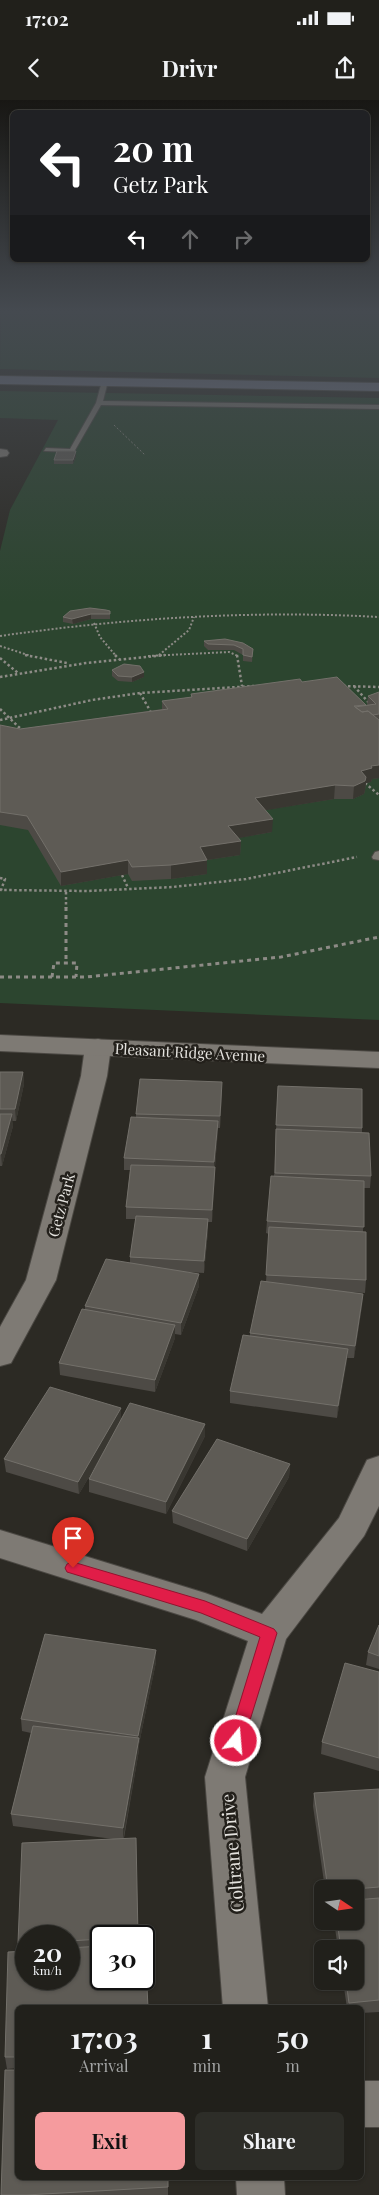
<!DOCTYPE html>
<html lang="en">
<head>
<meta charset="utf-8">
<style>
  :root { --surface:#21201b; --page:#2d2d28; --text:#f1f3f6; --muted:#a2a3a3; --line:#3e3e3a; --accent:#f59b9e }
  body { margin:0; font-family:"Playfair Display",serif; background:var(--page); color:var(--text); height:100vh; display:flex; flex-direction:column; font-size:19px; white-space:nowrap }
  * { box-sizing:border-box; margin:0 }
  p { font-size:16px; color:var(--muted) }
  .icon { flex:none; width:28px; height:28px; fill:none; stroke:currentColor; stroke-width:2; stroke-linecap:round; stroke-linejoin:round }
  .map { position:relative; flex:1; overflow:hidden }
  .details { position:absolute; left:15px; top:1905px; width:349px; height:175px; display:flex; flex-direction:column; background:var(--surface); border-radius:8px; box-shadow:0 1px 4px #0004,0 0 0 1px var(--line) }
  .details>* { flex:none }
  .top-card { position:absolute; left:10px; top:10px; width:360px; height:152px; border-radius:8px; box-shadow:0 1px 4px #0004,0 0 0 1px var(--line); background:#202124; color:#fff; overflow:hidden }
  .needle { width:32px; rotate:103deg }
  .tools { position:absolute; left:314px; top:1780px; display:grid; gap:10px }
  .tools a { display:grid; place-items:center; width:50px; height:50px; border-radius:8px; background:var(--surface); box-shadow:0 1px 4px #0004,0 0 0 1px var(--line); font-size:25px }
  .speed { position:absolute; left:15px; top:1825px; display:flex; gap:10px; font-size:25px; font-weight:700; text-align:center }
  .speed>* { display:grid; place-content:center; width:65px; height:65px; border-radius:50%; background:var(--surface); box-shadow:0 1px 4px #0004,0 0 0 1px var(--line); line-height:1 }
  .speed small { font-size:12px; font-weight:400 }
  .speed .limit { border:2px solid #111; border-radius:8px; background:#fff; color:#111 }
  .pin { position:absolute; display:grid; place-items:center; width:42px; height:42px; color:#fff; margin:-51px -21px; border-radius:50% 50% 50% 0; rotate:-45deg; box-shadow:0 0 5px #0007 }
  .pin .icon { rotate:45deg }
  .me { position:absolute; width:55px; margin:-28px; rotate:17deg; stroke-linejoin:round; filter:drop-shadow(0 0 4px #0008) }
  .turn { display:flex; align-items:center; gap:18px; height:105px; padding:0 20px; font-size:22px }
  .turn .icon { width:65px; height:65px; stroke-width:2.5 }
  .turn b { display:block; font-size:35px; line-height:42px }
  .lanes { display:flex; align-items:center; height:48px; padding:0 20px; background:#0003; justify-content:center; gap:25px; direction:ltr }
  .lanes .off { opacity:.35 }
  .eta { display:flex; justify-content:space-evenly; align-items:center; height:85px; text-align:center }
  .eta b { font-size:30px; font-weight:700; line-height:35px }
  .button { display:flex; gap:10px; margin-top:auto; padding:10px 20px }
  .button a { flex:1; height:58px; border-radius:8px; background:var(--accent); color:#111; font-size:20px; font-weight:700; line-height:58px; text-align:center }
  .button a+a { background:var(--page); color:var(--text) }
  .status { display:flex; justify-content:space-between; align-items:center; height:35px; padding:0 25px; background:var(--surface); direction:ltr }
  .status svg { height:14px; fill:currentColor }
  header { display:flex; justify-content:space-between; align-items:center; height:65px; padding:0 20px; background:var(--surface); font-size:22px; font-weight:700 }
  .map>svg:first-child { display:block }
  .green { fill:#2c452f }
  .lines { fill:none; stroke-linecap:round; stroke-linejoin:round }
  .service-casing { stroke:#4b4843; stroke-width:2 }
  .minor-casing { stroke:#4b4843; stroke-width:2 }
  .tertiary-casing { stroke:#4b4843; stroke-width:2 }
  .secondary-casing { stroke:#4b4843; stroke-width:2 }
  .path-far3 { stroke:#8d8b86; stroke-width:1; stroke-dasharray:2 2; stroke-linecap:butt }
  .path-far2 { stroke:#8d8b86; stroke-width:2; stroke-dasharray:2 2; stroke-linecap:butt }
  .path-far1 { stroke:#8d8b86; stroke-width:2.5; stroke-dasharray:2.5 2.5; stroke-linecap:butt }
  .path { stroke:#8d8b86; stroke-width:3; stroke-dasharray:4 4; stroke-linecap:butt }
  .service { fill:#7e7a74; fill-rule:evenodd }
  .minor { fill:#7e7a74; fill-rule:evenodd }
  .tertiary { fill:#7e7a74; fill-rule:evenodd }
  .secondary { fill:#797d8f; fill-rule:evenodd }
  .wall { fill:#4d4a45; fill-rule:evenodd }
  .shaded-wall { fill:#393731 }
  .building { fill:#5e5b55; stroke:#73706a }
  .route { fill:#e11d48; stroke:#92132f }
  .labels { text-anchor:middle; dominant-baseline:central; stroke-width:5; stroke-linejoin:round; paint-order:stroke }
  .street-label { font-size:15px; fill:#e4e2de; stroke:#23201b }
  .near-street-label { font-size:18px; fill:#e4e2de; stroke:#23201b }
</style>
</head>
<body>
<div class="status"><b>17:02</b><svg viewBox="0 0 49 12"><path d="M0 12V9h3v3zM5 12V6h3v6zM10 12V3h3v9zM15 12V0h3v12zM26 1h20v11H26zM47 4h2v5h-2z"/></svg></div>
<header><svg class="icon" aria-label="back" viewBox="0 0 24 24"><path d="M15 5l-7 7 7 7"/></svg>Drivr<svg class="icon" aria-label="share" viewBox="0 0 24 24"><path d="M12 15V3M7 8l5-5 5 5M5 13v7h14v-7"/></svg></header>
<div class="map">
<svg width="379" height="2095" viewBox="0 0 379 2095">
  <rect width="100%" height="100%" fill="#2c2a24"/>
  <!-- green -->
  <path class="green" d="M1,210h174l36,2 31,-2h137v68l-379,-9z
    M0,291l379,7v622l-379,-17v-452l10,-41 48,-90 -58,-2z"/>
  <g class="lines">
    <defs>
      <path id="service" d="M105,279l3,2 -5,20 276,4v4l-278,-4 -27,47 -30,-1 2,-3 24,1 26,-46 6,-22z
        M379,751v9l-6,-1 -1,-2 3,-5z"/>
      <path id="minor" d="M0,349l7,1 2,3 -2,3 -7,1z
        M98,939l9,3 4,5 -4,29 -51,204 -45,83 -11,3v-39l26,-47 55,-204 4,-29 4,-5z
        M379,1356v50l-15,30 -78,103 -41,138 23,231h-45l-18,-231 43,-136 -52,-21 -196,-62v-28l205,63 57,21 77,-96 28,-58z
        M361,1981h18v46h-18z
        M236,2078h48l1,17h-48z"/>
      <path id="tertiary" d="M0,935l379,17v16l-379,-17z"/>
      <path id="secondary" d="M0,276l379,7v8l-379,-7z"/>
    </defs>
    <!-- service casing -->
    <use href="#service" class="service-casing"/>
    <!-- minor casing -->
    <use href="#minor" class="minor-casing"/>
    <!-- tertiary casing -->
    <use href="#tertiary" class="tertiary-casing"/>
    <!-- secondary casing -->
    <use href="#secondary" class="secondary-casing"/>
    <!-- path-far3 -->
    <path class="path-far3" d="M114,325l31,30"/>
    <!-- path-far2 -->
    <path class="path-far2" d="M94,523l6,14 16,19
      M0,536c126,-18 252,-26 379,-19
      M0,546l31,10
      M159,555l30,-25 5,-13
      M148,556l81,-4 9,4"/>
    <!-- path-far1 -->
    <path class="path-far1" d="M25,555l42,8
      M115,555l4,4
      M237,555l5,31
      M0,558l18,15
      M0,577l86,-14 79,-8
      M343,586l36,1
      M354,586l15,17
      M140,593l12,21
      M0,609l24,23
      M0,620l92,-20 48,-7 114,-7
      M365,683l14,12
      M122,775l6,13
      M0,778l5,1 -4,11 86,1 86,-4 73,-8 111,-22
      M66,792v16"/>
    <!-- path -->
    <path class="path" d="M66,807v56
      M0,877h86l195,-20 98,-20
      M52,877l2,-14h23l-1,14"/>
    <!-- service -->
    <use href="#service" class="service"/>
    <!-- minor -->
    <use href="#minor" class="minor"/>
    <!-- tertiary -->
    <use href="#tertiary" class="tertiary"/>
    <!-- secondary -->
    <use href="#secondary" class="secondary"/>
  </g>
  <!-- wall -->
  <path class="wall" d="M76,356l-3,8h-19v-4z
    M110,511v8h-19l-18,5 -10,-2v-5z
    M225,539l28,10 -1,13 -9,-1v-6l-9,-5h-26l-4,-4v-5z
    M112,570l32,7 -12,5 -14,-1 -6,-5z
    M302,582l64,24 1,-1 1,-9 11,-4v86l-7,1 -1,3 -5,1 -1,7 -1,4 -11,5h-19l-69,11 7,22 -34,6 3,3 -1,14 -33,5v14l-36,5 -39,2 -4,-7 -67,12 -33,-56 -28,-5v-100l20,4 142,-20v-8l29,-4v-3z
    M0,972h23l1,12 -8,37h-4l1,5 -11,40h-2z
    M278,986l84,42v5l9,43 -1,12h-6l-1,44 3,48 -1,13 -20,-1 18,2 -1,12 -8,52h-7l-10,60 -107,-15v-12l20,-55v-3l16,-51 3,-48 -3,-1 1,-12 7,-45z
    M222,993l-2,35h-2l-3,39 -3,55h-4v9l-4,42 -18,-1 13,14 -18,49 -6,-1v4l-20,54 -95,-17 -1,-12 26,-54v-3l45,-43v-6l6,-38h-10v-12l4,-37h-6v-12l12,-40v-4z
    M121,1320l84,4v12l-39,78 -77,-22v-13l25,-45 -35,60 -73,-22 -2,-13z
    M290,1364l-1,13 -42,74 -74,-28 -1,-12z
    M379,1525v44l-13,-4 2,-13z
    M156,1562l-17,82v6l-15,88 -23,98v43l-83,29v60l-11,1 -2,-12 14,-106 -1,-8 95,-104 -100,-13 -2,-12 20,-81 -9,-2 -1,-12zM26,1836h43v43h-43z
    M379,1572v99l-58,-17 1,-12z
    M379,1689v223l-18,1v-5h-14l-4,-27h12v-32h-17l-4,-28h21v-32h-30l-12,-83 1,-13z
    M168,2078v17h-167z"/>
  <!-- shaded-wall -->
  <path class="shaded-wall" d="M76,351v5l-3,8v-4z
    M91,514v5l-18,5 -1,-5z
    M144,572v5l-12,5v-5z
    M379,665v13l-7,1 -1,3 -5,1 -1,7 -1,4 -11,5 1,-13 7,-15 10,-5z
    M335,685l-1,14 -79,13v-14z
    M273,719l-1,13 -44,8v-14z
    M241,741l-1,14 -33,5v14l-36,5v-14l29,-18z
    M128,760v14l-67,12v-14z
    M23,972l1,12 -8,37 -1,-12z
    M222,982v11l-2,35v-12z
    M12,1014l1,12 -11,40 -1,-12z
    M218,1021v12l-4,41v-12z
    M215,1067v12l-3,43v-12z
    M208,1119v12l-4,42v-12z
    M199,1174v12l-18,49v-12z
    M363,1194l-1,12 -8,52 1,-12z
    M175,1225v13l-20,54v-12z
    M348,1249l-1,13 -10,56 1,-12z
    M121,1308v13l-42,73 -1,-12z
    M205,1324v12l-39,78v-12z
    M290,1364l-1,13 -42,74v-12z
    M156,1550v12l-17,82v6l-16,90v-12l15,-85v-7z"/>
  <!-- building -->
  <path class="building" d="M57,351h19l-3,9h-19z
    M90,508l16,2 4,1v3h-19l-19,5 -9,-2 7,-6z
    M225,539l18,4 10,6 -1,8 -9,-2v-6l-9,-4 -26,-1 -4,-3z
    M124,564l16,2 4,6 -12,5 -14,-1 -6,-6z
    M337,577l29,28 -12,1 8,6 6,-1 11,9v45l-8,1 1,2 -11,3 5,6 -1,4 -11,5 -19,-1 -80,13 18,21 -45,7 13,15 -41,6 7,13 -36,5 -39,2 -4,-7 -67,12 -34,-56 -27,-4v-87l20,4 148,-20 -6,-8 30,-4 -1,-3 109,-15 2,3z
    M379,592v22l-6,1 -5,-4 -6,1 -7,-5 21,-3 -8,-8z
    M0,972h23l-8,37h-15z
    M140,979l82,3 -2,34 -84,-2z
    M278,986l84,3v39l-86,-3z
    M0,1014h12l-11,40h-1z
    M131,1017l87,4 -4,41 -90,-4z
    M276,1029l93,4 2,43 -96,-3z
    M131,1065l84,2 -3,43 -86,-3z
    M271,1076l93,5v46l-97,-6z
    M136,1116l72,3 -4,42 -74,-4z
    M269,1127l97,5v48l-100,-5z
    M106,1159l93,15 -18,49 -96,-17z
    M261,1181l102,13 -8,52 -105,-13z
    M82,1209l93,16 -20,55 -96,-17z
    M243,1235l105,14 -10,57 -108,-15z
    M50,1287l71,21 -43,74 -74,-23z
    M130,1303l75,21 -39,78 -77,-23z
    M217,1339l73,25 -43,75 -75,-28z
    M379,1525v31l-11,-4z
    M45,1534l111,16 -18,86 -117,-17z
    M345,1563l34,9v86l-57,-16z
    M33,1626l106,12 -16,90 -112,-14z
    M379,1689v98l-24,2h-27l-14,-96z
    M136,1738l2,98h-37v3l-32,2v-5h-43v7h-8l4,-100z
    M379,1798v102l-30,3 -3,-22h9v-32h-14l-4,-28h18v-21z
    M144,1843h1l3,65h-130v49h-13l3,-105 18,-1v28h43v-31l32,-2v33h43z
    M5,1970h13v108h150v9l-142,8h-25z"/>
  <!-- sky -->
  <linearGradient id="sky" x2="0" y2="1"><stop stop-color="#181714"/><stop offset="0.42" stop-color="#454a50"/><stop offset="1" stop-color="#454a50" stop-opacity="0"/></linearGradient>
  <rect width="379" height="503" fill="url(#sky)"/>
  <!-- route -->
  <path class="route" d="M73,1462l132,39 69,28 3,4 -35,113 -6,2 -6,-2 -2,-5 32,-104 -59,-24 -134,-41 -2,-4 2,-4z"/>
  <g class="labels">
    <!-- street labels -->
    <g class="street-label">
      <text transform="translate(190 952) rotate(3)">Pleasant Ridge Avenue</text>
      <text transform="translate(61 1105) rotate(-75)">Getz Park</text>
    </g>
    <!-- near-street labels -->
    <g class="near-street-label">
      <text transform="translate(232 1753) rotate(-95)">Coltrane Drive</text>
    </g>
  </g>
</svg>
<div class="tools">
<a><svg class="needle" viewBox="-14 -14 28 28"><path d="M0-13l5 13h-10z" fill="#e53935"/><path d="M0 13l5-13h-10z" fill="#a2a3a3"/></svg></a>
<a><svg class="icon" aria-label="sound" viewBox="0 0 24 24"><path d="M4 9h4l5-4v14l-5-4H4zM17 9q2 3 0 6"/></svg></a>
</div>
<div class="speed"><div>20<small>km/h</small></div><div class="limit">30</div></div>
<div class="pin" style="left:73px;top:1468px;background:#d93025"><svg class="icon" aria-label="arrive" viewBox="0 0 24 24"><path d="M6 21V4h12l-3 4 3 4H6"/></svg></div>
<svg class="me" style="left:236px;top:1641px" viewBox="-20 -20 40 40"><circle r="17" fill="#e11d48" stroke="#fff" stroke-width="3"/><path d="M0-11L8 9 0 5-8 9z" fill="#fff"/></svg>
<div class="top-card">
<div class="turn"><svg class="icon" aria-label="left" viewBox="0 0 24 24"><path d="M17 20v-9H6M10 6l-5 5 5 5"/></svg><div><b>20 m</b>Getz Park</div></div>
<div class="lanes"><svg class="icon" aria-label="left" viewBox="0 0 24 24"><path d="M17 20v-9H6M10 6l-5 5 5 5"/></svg><svg class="icon off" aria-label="ahead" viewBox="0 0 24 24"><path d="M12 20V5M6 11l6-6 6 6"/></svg><svg class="icon off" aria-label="right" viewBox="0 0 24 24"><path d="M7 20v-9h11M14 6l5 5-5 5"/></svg></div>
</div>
<section class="details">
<div class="eta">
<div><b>17:03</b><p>Arrival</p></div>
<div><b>1</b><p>min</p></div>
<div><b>50</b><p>m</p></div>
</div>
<div class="button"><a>Exit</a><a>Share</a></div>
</section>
</div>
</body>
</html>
